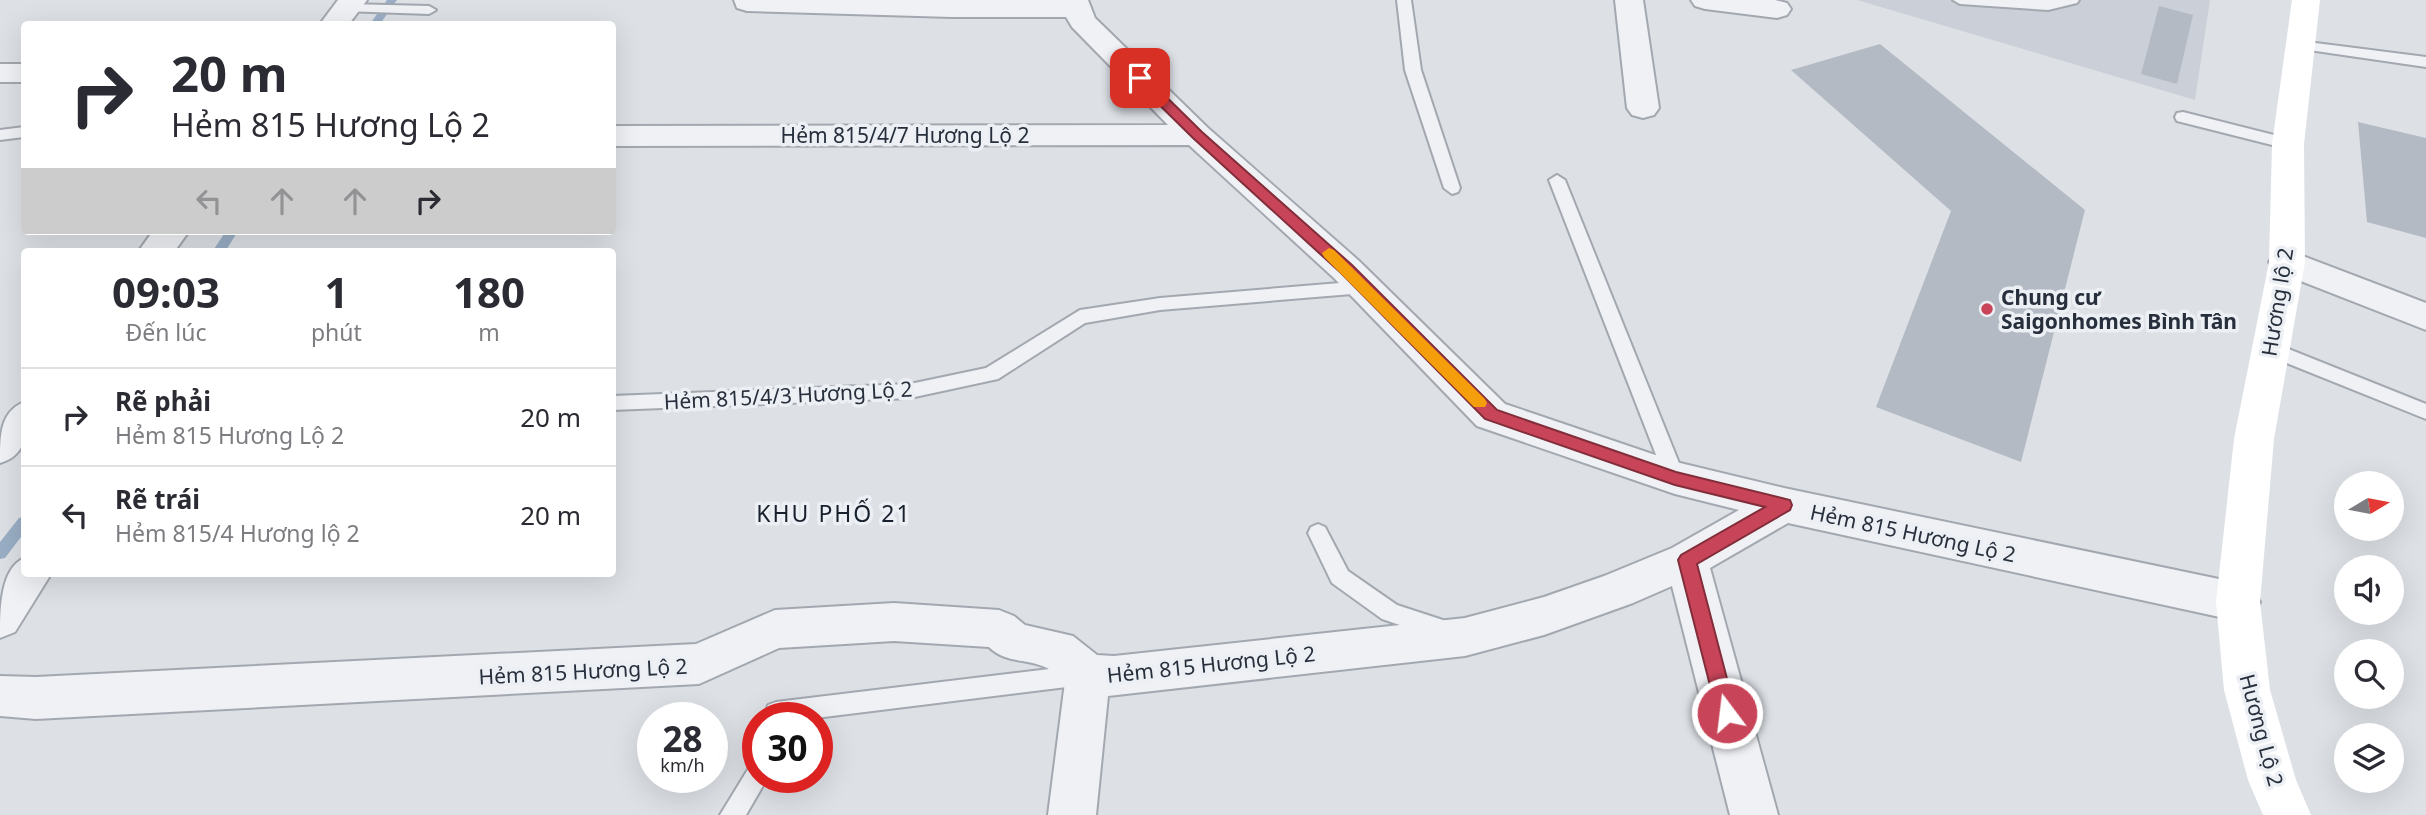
<!DOCTYPE html>
<html lang="vi">
<head>
<meta charset="utf-8">
<style>
  :root { --surface:#fff; --page:#f7f7f7; --text:#2b2b33; --muted:#7c7c81; --line:#e1e1e2 }
  body { margin:0; font-family:"Noto Sans",sans-serif; background:var(--page); color:var(--text); height:100vh; display:flex; flex-direction:column; font-size:26px; white-space:nowrap }
  * { box-sizing:border-box; margin:0 }
  p { font-size:23px; color:var(--muted) }
  .icon { flex:none; width:38px; height:38px; fill:none; stroke:currentColor; stroke-width:2; stroke-linecap:round; stroke-linejoin:round }
  .map { position:relative; flex:1; overflow:hidden }
  .side { position:absolute; left:21px; top:248px; width:595px; height:329px; display:flex; flex-direction:column; background:var(--surface); border-radius:7px; box-shadow:0 7px 28px #0002 }
  .side>* { flex:none }
  .hud { position:absolute; left:21px; top:21px; width:595px; height:214px; border-radius:7px; box-shadow:0 7px 28px #0002; background:#fff; color:var(--text); overflow:hidden }
  .needle { width:46px; rotate:80deg }
  .tools { position:absolute; left:2334px; top:471px; display:grid; gap:14px }
  .tools a { display:grid; place-items:center; width:70px; height:70px; border-radius:50%; background:var(--surface); box-shadow:0 7px 28px #0002; font-size:35px }
  .speed { position:absolute; left:637px; top:702px; display:flex; gap:14px; font-size:35px; font-weight:700; text-align:center }
  .speed>* { display:grid; place-content:center; width:91px; height:91px; border-radius:50%; background:var(--surface); box-shadow:0 7px 28px #0002; line-height:1 }
  .speed small { font-size:18px; font-weight:400 }
  .speed .limit { border:10px solid #d22; background:#fff; color:#111 }
  .pin { position:absolute; display:grid; place-items:center; width:60px; height:60px; color:#fff; margin:-30px; border-radius:14px; box-shadow:0 4px 10px #0006 }
  .me { position:absolute; width:77px; margin:-38px; rotate:345deg; stroke-linejoin:round; filter:drop-shadow(0 0 5px #0008) }
  .turn { display:flex; align-items:center; gap:24px; height:147px; padding:0 35px; font-size:32px }
  .turn .icon { width:91px; height:91px; stroke-width:2.5 }
  .turn b { display:block; font-size:49px; line-height:60px }
  .lanes { display:flex; align-items:center; height:66px; padding:0 35px; background:#0003; justify-content:center; gap:35px; direction:ltr }
  .lanes .off { opacity:.35 }
  .eta { display:flex; justify-content:space-evenly; align-items:center; height:119px; text-align:center }
  .eta b { font-size:42px; font-weight:700; line-height:49px }
  ul { padding:0; list-style:none }
  li { display:flex; align-items:center; gap:21px; height:98px; padding:0 35px; border-top:2px solid var(--line) }
  li div { flex:1 }
  li b { display:block; font-size:26px }
  li em { font-style:normal }
  .map>svg:first-child { display:block }
  .built { fill:#cbd0d8 }
  .lines { fill:none; stroke-linecap:round; stroke-linejoin:round }
  .stream { fill:#99aec5; fill-rule:evenodd }
  .building { fill:#b4bac3 }
  .lane-casing { stroke:#a3a8b0; stroke-width:4 }
  .street-casing { stroke:#a3a8b0; stroke-width:4 }
  .lane { fill:#eff1f5; fill-rule:evenodd }
  .street { fill:#eff1f5; fill-rule:evenodd }
  .secondary { fill:#fff; fill-rule:evenodd }
  .route { fill:#c84559; stroke:#822d3a; stroke-width:2 }
  .slow { fill:#f59e0b }
  .poi-dot { fill:#c84559; stroke:#eceff4; stroke-width:2.5 }
  .labels { text-anchor:middle; dominant-baseline:central; stroke-width:7; stroke-linejoin:round; paint-order:stroke }
  .street-label { font-size:21px; fill:#272f3c; stroke:#eceff4 }
  .poi-label { font-size:21px; font-weight:bold; fill:#272f3c; stroke:#eceff4; text-anchor:start }
  .neighbourhood-label { font-size:23px; letter-spacing:2px; fill:#19202d; stroke:#eceff4 }
</style>
</head>
<body>
<div class="map">
<svg width="2426" height="815" viewBox="0 0 2426 815">
  <rect width="100%" height="100%" fill="#dde1e6"/>
  <!-- built -->
  <path class="built" d="M1857,0h353l-15,100z"/>
  <g class="lines">
    <!-- stream -->
    <path class="stream" d="M387,0h10l-17,24h-10z
      M226,231h12l-13,21h-13z
      M24,516v17l-19,25 -5,1v-17l19,-24z"/>
  </g>
  <!-- building -->
  <path class="building" d="M2159,6l34,9 -16,69 -36,-10z
    M1880,44l205,166 -64,252 -145,-55 75,-196 -160,-141z
    M2358,122l68,16v100l-59,-16z"/>
  <g class="lines">
    <defs>
      <path id="lane" d="M1397,0h14l10,70 39,118 -2,4 -6,2 -8,-6 -39,-118z
        M1953,0h126l-2,3 -29,7 -88,-6z
        M347,4l82,2 7,4 -7,4 -87,-3 -2,-3z
        M2300,41l126,16v10l-131,-19 -2,-3 2,-3z
        M2183,112l111,28 2,4 -8,5 -111,-28 -2,-4 2,-4z
        M24,127v10l-24,3v-10z
        M1557,175l8,5 120,298 -3,6 -7,2 -7,-2 -3,-6 -116,-298z
        M1364,281l6,2 3,4 -3,4 -6,2 -204,17 -75,13 -87,56 -88,19 -298,12v-14l298,-12 76,-16 94,-58 80,-12z
        M2271,342l155,62v15l-162,-65 -2,-5 2,-5z
        M1318,524l7,3 23,44 49,34 58,19 3,7 -3,7 -8,3 -65,-22 -50,-36 -24,-50 3,-6z
        M1083,665l8,3 3,7 -3,7 -8,3 -267,33h-52l4,-13 8,-3z
        M758,763v14h10l-22,38h-26l30,-49z"/>
      <path id="street" d="M338,0h29l-18,24h-29z
        M734,0h354l7,18 113,110 150,132 147,144 171,58 108,26 454,95 15,6 7,13 -7,13 -15,6 -450,-98 -78,45 68,247h-48l-58,-229 -39,17 -89,32 -79,21 -357,40 -12,119h-48l17,-133c-6,-4 -12,-11 -18,-14 -20,-10 -41,-4 -58,-21l-95,-6 -115,7 -80,36 -663,35 -36,-3v-40l36,1 660,-33 79,-34 119,-7 105,7 15,6 11,9 48,11 24,19 17,1 351,-38 79,-21 60,-21 68,-28 67,-38 -64,-16 -198,-68 -143,-148 -145,-133 -577,1v-20l556,-1 -96,-98 -6,-10h-114l-205,-6 -10,-3z
        M1615,0h28l16,108 -5,7 -11,3 -11,-3 -5,-7z
        M1691,0h84l12,3 4,6 -4,6 -10,3 -72,-9 -10,-3z
        M0,64h24v18h-24z
        M153,231h36l-15,21h-36z
        M2287,250l139,53v27l-151,-59 -6,-9 6,-9z
        M24,402c2,27 6,52 -24,61 0,-28 0,-51 24,-61z
        M24,558v16h27l-36,58 -15,6c0,-28 0,-69 24,-80z"/>
    </defs>
    <!-- lane casing -->
    <use href="#lane" class="lane-casing"/>
    <!-- street casing -->
    <use href="#street" class="street-casing"/>
    <!-- lane -->
    <use href="#lane" class="lane"/>
    <!-- street -->
    <use href="#street" class="street"/>
    <!-- secondary -->
    <path class="secondary" d="M2292,0h28l-16,144 1,118 -31,177 -14,163 10,88 26,90 15,35h-48l-15,-35 -24,-90 -8,-88 18,-163 35,-177 3,-118z"/>
  </g>
  <!-- route -->
  <path class="route" d="M1140,74l4,1 58,57 150,133 145,145 179,62 114,28 2,5 -2,5 -93,54 39,149 -2,6 -7,3 -7,-3 -3,-6 -39,-153 3,-5 84,-48 -90,-22 -190,-66 -144,-146 -148,-135 -58,-57v-6z"/>
  <!-- slow -->
  <path class="slow" d="M1329,248l5,2 151,149 2,4 -2,4h-11l-150,-150 -2,-4z"/>
  <!-- markers -->
  <circle class="poi-dot" cx="1987" cy="309" r="7"/>
  <g class="labels">
    <!-- street labels -->
    <g class="street-label">
      <text x="905" y="135">Hẻm 815/4/7 Hương Lộ 2</text>
      <text transform="translate(2277 302) rotate(-81)">Hương lộ 2</text>
      <text transform="translate(788 395) rotate(-3)">Hẻm 815/4/3 Hương Lộ 2</text>
      <text transform="translate(1913 533) rotate(12)">Hẻm 815 Hương Lộ 2</text>
      <text transform="translate(1211 664) rotate(-6)">Hẻm 815 Hương Lộ 2</text>
      <text transform="translate(583 671) rotate(-3)">Hẻm 815 Hương Lộ 2</text>
      <text transform="translate(2262 730) rotate(75)">Hương Lộ 2</text>
    </g>
    <!-- poi labels -->
    <g class="poi-label">
      <text x="2001" y="297">Chung cư<tspan x="2001" dy="24">Saigonhomes Bình Tân</tspan></text>
    </g>
    <!-- neighbourhood labels -->
    <g class="neighbourhood-label">
      <text x="834" y="513">KHU PHỐ 21</text>
    </g>
  </g>
</svg>
<div class="tools">
<a><svg class="needle" viewBox="-14 -14 28 28"><path d="M0-13l5 13h-10z" fill="#e53935"/><path d="M0 13l5-13h-10z" fill="#7c7c81"/></svg></a>
<a><svg class="icon" aria-label="sound" viewBox="0 0 24 24"><path d="M4 9h4l5-4v14l-5-4H4zM17 9q2 3 0 6"/></svg></a>
<a><svg class="icon" aria-label="search" viewBox="0 0 24 24"><circle cx="10" cy="10" r="6"/><path d="M15 15l6 6"/></svg></a>
<a><svg class="icon" aria-label="layers" viewBox="0 0 24 24"><path d="M12 4l9 5-9 5-9-5zM3 14l9 5 9-5"/></svg></a>
</div>
<div class="speed"><div>28<small>km/h</small></div><div class="limit">30</div></div>
<div class="pin" style="left:1140px;top:78px;background:#d93025"><svg class="icon" aria-label="arrive" viewBox="0 0 24 24"><path d="M6 21V4h12l-3 4 3 4H6"/></svg></div>
<svg class="me" style="left:1727px;top:713px" viewBox="-20 -20 40 40"><circle r="17" fill="#c84559" stroke="#fff" stroke-width="3"/><path d="M0-11L8 9 0 5-8 9z" fill="#fff"/></svg>
<div class="hud">
<div class="turn"><svg class="icon" aria-label="right" viewBox="0 0 24 24"><path d="M7 20v-9h11M14 6l5 5-5 5"/></svg><div><b>20 m</b>Hẻm 815 Hương Lộ 2</div></div>
<div class="lanes"><svg class="icon off" aria-label="left" viewBox="0 0 24 24"><path d="M17 20v-9H6M10 6l-5 5 5 5"/></svg><svg class="icon off" aria-label="ahead" viewBox="0 0 24 24"><path d="M12 20V5M6 11l6-6 6 6"/></svg><svg class="icon off" aria-label="ahead" viewBox="0 0 24 24"><path d="M12 20V5M6 11l6-6 6 6"/></svg><svg class="icon" aria-label="right" viewBox="0 0 24 24"><path d="M7 20v-9h11M14 6l5 5-5 5"/></svg></div>
</div>
<section class="side">
<div class="eta">
<div><b>09:03</b><p>Đến lúc</p></div>
<div><b>1</b><p>phút</p></div>
<div><b>180</b><p>m</p></div>
</div>
<ul>
<li><svg class="icon" aria-label="right" viewBox="0 0 24 24"><path d="M7 20v-9h11M14 6l5 5-5 5"/></svg><div><b>Rẽ phải</b><p>Hẻm 815 Hương Lộ 2</p></div><em>20 m</em></li>
<li><svg class="icon" aria-label="left" viewBox="0 0 24 24"><path d="M17 20v-9H6M10 6l-5 5 5 5"/></svg><div><b>Rẽ trái</b><p>Hẻm 815/4 Hương lộ 2</p></div><em>20 m</em></li>
</ul>
</section>
</div>
</body>
</html>
